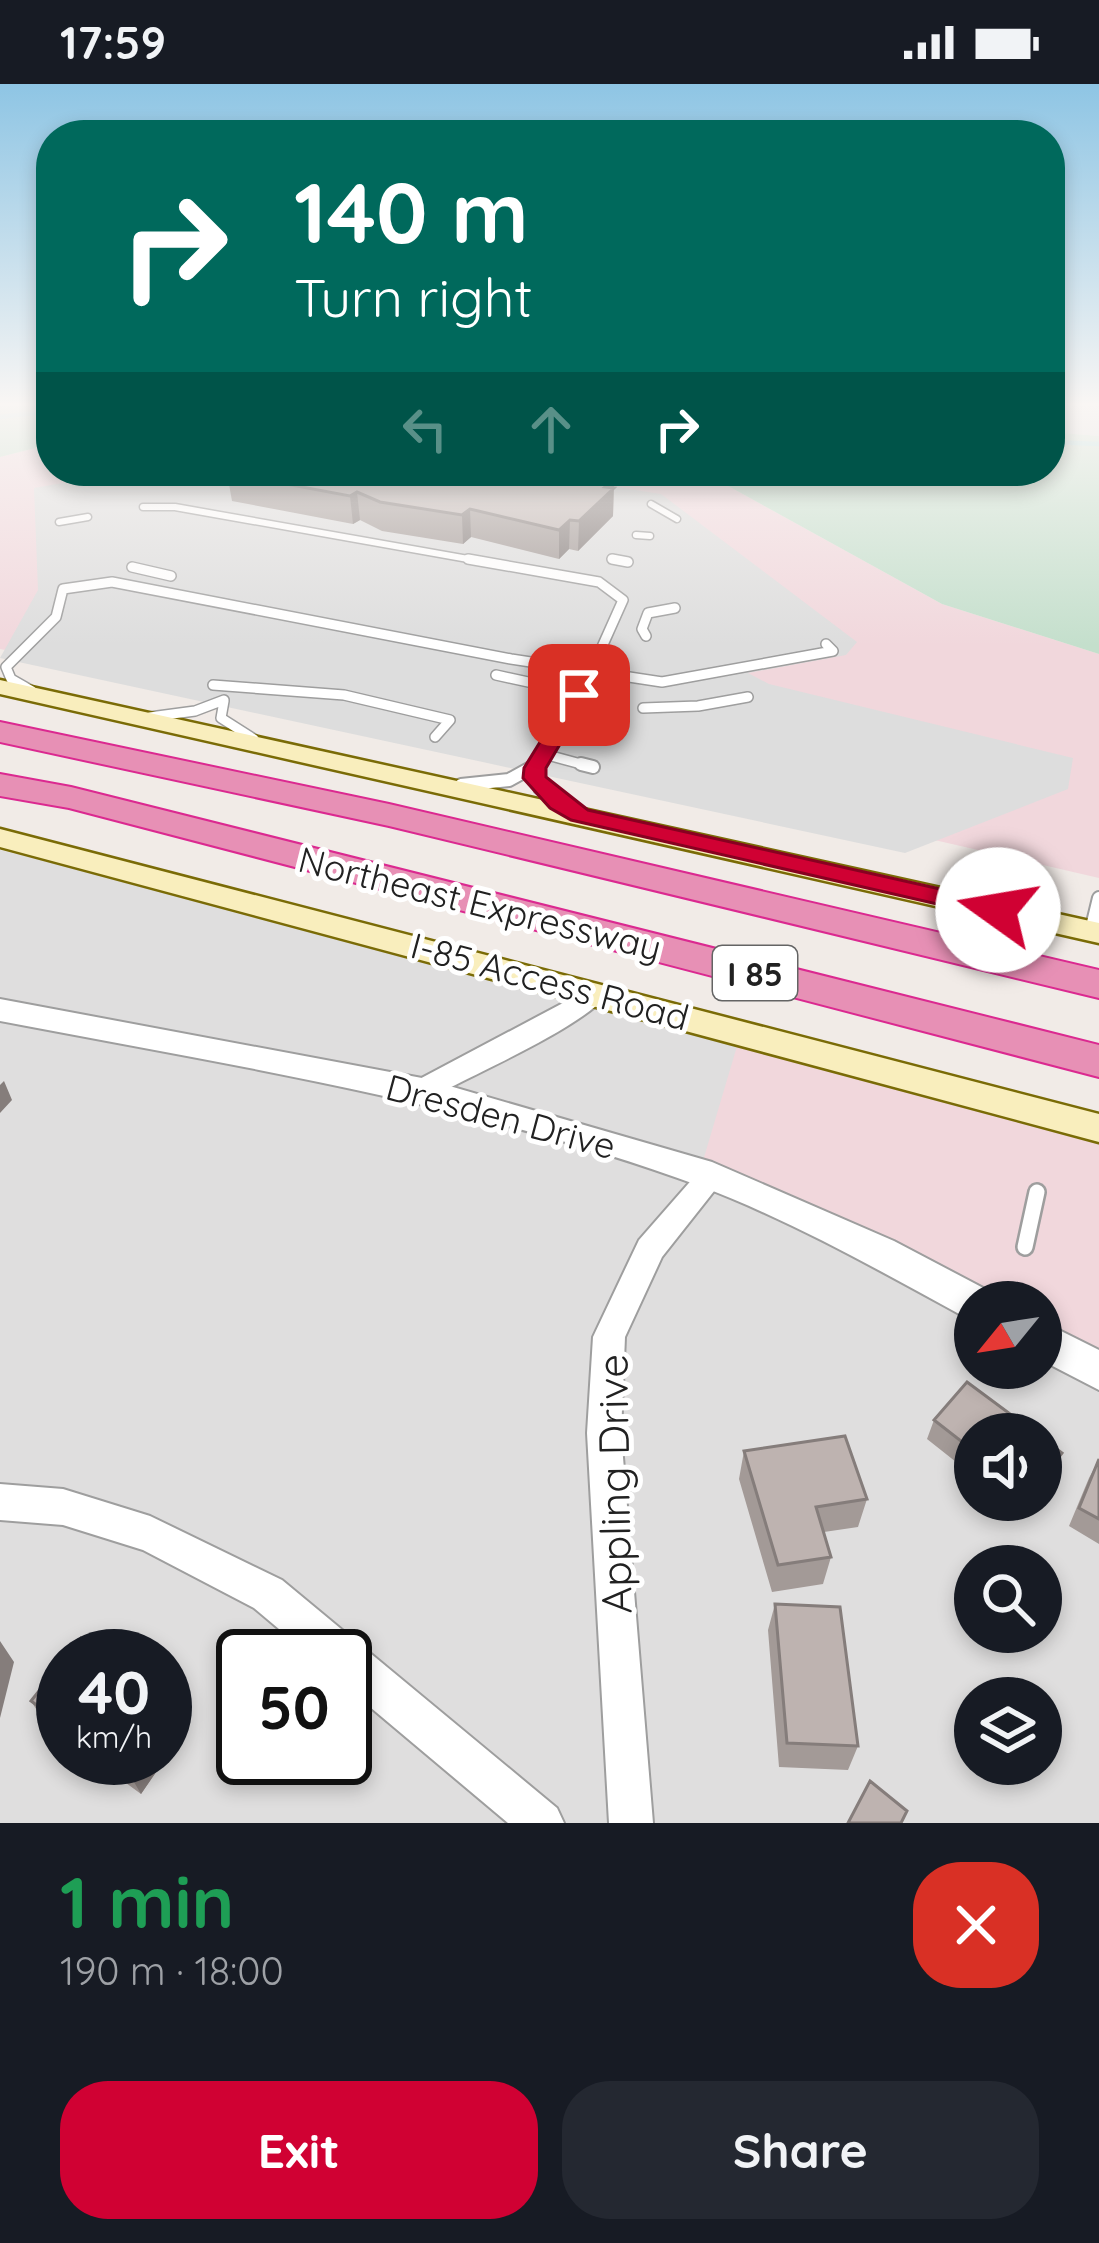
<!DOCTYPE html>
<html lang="en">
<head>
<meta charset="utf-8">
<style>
  :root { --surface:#171b24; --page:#242831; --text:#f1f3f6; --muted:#9ea1a6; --accent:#d00133 }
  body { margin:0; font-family:Quicksand,sans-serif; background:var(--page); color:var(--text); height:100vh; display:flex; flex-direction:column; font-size:45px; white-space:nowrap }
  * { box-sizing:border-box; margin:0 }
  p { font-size:39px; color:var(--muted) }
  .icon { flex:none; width:66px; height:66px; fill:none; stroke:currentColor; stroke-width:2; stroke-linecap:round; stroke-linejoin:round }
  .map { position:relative; height:1739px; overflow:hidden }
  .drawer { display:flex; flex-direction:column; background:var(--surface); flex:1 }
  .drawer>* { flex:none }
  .top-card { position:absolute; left:36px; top:36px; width:1029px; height:366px; border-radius:48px; box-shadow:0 6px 18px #0003; background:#00695c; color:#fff; overflow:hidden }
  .needle { width:78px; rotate:240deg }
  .controls { position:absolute; left:954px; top:1197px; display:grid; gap:24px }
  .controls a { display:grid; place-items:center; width:108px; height:108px; border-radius:50%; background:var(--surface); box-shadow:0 6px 18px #0003; font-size:60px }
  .speed { position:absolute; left:36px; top:1545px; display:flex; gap:24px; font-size:60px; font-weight:700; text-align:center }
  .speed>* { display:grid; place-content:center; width:156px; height:156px; border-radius:50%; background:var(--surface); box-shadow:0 6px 18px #0003; line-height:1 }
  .speed small { font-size:30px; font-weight:400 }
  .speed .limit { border:6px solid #111; border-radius:18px; background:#fff; color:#111 }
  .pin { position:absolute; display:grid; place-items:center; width:102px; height:102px; color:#fff; margin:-51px; border-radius:24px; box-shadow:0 6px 18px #0006 }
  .me { position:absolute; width:132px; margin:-66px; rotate:283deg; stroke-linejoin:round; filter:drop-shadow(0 0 9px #0008) }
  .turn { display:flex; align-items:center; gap:42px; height:252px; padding:0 60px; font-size:54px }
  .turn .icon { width:156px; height:156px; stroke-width:2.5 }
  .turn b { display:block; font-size:84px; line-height:102px }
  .lanes { display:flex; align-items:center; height:114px; padding:0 60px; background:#0003; justify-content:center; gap:60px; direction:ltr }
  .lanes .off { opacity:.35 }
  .round { display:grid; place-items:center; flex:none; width:126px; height:126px; border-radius:48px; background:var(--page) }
  .summary { display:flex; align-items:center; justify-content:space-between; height:204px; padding:0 60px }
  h1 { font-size:72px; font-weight:700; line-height:90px; color:#1e9e55 }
  .cta { display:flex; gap:24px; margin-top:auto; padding:24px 60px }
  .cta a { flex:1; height:138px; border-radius:48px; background:var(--accent); color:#fff; font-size:48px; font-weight:700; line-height:138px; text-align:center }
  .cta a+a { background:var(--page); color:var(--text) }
  .status { display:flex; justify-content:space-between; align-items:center; height:84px; padding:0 60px; background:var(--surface); direction:ltr }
  .status svg { height:33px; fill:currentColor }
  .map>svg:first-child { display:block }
  .residential { fill:#dfdede; fill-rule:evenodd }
  .commercial { fill:#f1d7dc }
  .wetland { fill:#c4dfcc }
  .parking { fill:#ddd }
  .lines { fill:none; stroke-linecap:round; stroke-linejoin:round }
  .stream { stroke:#a8dedd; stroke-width:4.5 }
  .service-far3-casing { stroke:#9e9e9e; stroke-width:9 }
  .service-far2-casing { stroke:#9e9e9e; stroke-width:12 }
  .service-far1-casing { stroke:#9e9e9e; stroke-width:16 }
  .service-casing { stroke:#9e9e9e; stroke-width:20 }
  .minor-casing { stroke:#9e9e9e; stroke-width:4 }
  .tertiary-casing { stroke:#9e9e9e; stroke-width:4 }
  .secondary-casing { stroke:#7a6b06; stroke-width:5 }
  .motorway-casing { stroke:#db2990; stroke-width:4 }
  .service-far3 { stroke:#fff; stroke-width:6 }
  .service-far2 { stroke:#fff; stroke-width:9 }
  .service-far1 { stroke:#fff; stroke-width:12 }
  .service { stroke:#fff; stroke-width:15 }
  .minor { fill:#fff; fill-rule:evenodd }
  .tertiary { fill:#fff; fill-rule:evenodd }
  .secondary { fill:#f9eebd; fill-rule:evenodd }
  .motorway { fill:#e790b5; fill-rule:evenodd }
  .wall { fill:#a39a97 }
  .shaded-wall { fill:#857d7b }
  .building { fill:#beb3b0; stroke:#857d7b; stroke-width:3 }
  .route { fill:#d00133; stroke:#870121; stroke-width:3 }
  .labels { text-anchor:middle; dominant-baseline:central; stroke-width:10; stroke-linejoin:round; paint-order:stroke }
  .shield { fill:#fff; stroke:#646464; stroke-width:3 }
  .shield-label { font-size:33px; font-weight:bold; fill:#212121 }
  .street-label { font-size:36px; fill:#212121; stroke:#fff }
  .near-street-label { font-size:42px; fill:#212121; stroke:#fff }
</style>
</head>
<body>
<div class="status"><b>17:59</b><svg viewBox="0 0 49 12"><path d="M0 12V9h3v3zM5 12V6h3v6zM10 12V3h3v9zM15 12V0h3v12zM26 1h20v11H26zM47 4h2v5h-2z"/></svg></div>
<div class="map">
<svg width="1099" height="1739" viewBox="0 0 1099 1739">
  <rect width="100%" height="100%" fill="#f1ebe7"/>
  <!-- residential -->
  <path class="residential" d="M1050,318h49v34l-49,-4z
    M0,766l525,130 218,46 232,279v63h66v-34l58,26v463h-1099zM975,1350h66v66h-66zM975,1482h66v66h-66zM63,1572h102v102h-102zM243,1572h102v102h-102zM975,1614h66v66h-66z"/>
  <!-- commercial -->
  <path class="commercial" d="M51,360v27h650l241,133 157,50v224l-515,-119 -584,-110v-192z
    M743,942l356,101v233l-58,-26v-32h-66l-278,-121z"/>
  <!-- wetland -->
  <path class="wetland" d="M0,318h51v42l-51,13z
    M1050,348l49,4v218l-157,-50 -241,-133h349z"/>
  <!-- parking -->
  <path class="parking" d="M131,387h383l147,23 196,148 -11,13 -98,18 21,11 304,74 -5,31 -163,64 -905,-195 38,-68 -4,-102z"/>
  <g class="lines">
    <!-- stream -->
    <path class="stream" d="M0,333l51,-6
      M1050,358l49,2"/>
    <defs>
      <path id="service-far3" d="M651,420l26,15
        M143,423h32l310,55
        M59,438l29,-5
        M636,451l14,1
        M612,475l15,3"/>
      <path id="service-far2" d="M468,475l131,23 24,18 -51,114 -37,53
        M612,475l16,3
        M132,483l39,9
        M646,552l-4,-7 6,-16 27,-5
        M496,591l46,10
        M213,601l131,10 106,25 -15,17
        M32,607l-21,-12 -5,-12 50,-50 7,-28 49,-7 399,77 151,23 171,-31 -7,-7
        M224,617l-3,17 33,21
        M643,624l55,-2 50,-9
        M150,633l45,-6 29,-11
        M544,670l48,13"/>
      <path id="service-far1" d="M581,680l12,3
        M535,684l5,20 30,21
        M461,701l48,-5 29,-16
        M1091,847l8,-33"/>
      <path id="service" d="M1025,1163l12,-55"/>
      <path id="minor" d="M597,901l12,8c-26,34 -135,81 -177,104h-20l-4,-7 4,-7z
        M712,1081l10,3 4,8 -64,81 -37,80 -4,96 32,390h-44l-22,-390 6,-96 46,-97 63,-72z
        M0,1400l63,5 87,27 132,64 275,228 7,15h-56l-163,-137v-30h-34l-57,-48 -111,-58 -80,-25 -63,-5z"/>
      <path id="tertiary" d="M0,915l422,79 290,84 182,79 95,50 5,11h-19v18l-14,-5c-84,-46 -171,-95 -261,-129 -226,-83 -465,-120 -700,-165z
        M1041,1237l58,29v40l-58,-30z"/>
      <path id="secondary" d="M0,596l1099,243v20l-1099,-249z
        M0,745l1099,285v28l-1099,-295z"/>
      <path id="motorway" d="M0,638l389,82 710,166v28l-710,-172 -389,-84z
        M0,690l71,13 1028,258v32l-1030,-269 -69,-12z"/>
    </defs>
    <!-- service-far3 casing -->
    <use href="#service-far3" class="service-far3-casing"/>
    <!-- service-far2 casing -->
    <use href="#service-far2" class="service-far2-casing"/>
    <!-- service-far1 casing -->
    <use href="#service-far1" class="service-far1-casing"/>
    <!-- service casing -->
    <use href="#service" class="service-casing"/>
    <!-- minor casing -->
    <use href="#minor" class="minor-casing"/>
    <!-- tertiary casing -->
    <use href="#tertiary" class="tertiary-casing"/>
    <!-- secondary casing -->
    <use href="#secondary" class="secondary-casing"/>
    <!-- motorway casing -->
    <use href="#motorway" class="motorway-casing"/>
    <!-- service-far3 -->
    <use href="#service-far3" class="service-far3"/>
    <!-- service-far2 -->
    <use href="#service-far2" class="service-far2"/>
    <!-- service-far1 -->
    <use href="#service-far1" class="service-far1"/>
    <!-- service -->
    <use href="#service" class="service"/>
    <!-- minor -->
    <use href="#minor" class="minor"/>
    <!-- tertiary -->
    <use href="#tertiary" class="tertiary"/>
    <!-- secondary -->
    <use href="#secondary" class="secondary"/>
    <!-- motorway -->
    <use href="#motorway" class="motorway"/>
  </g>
  <!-- wall -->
  <path class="wall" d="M227,389l387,6 -1,37 -35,35 -9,-2 -10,10 -88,-22 -8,7 -81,-13 -22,-11 -7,4 -121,-23z
    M934,1336l41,14v43l-48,-38z
    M744,1367l123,48 -9,28 -34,5 7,25 -8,27 -51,8 -33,-113z
    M1099,1375v85l-30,-18 20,-48z
    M1004,1416h28l-11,13z
    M775,1520l83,142 -10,24 -69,-3 -11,-137z
    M63,1577v76l-16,-11 -16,-25z
    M176,1619l11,24 -46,67 -49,-36h73z"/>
  <!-- shaded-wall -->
  <path class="shaded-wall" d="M614,395l-1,37 -35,35 1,-30 26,-34z
    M357,408l3,28 -7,4 -3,-28z
    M470,425l1,28 -8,7 -1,-29z
    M570,436l-1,29 -10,10v-29z
    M4,997l8,19 -12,13v-28z
    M1062,1369l-9,19 -12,16v-7z
    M0,1557l14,21 -14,56z
    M176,1619l11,24 -46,67 -14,-24 9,-12h29v-40z"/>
  <!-- building -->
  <path class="building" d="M231,387h298l33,6 9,-5 43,7 -9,8 9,1 -35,33 -9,-1 -11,10 -89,-21 -8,6 -82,-13 -23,-10 -7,4 -123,-23z
    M967,1298l70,52h-62v18l-41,-32z
    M845,1352l22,63 -51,8 15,50 -53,8 -34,-114z
    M1041,1353l21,16 -21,28z
    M1099,1375v60l-20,-11z
    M775,1520l65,3 18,139 -71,-3z
    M81,1554l27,18h-41z
    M63,1577v63l-32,-23z
    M165,1612l11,7 -11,15z
    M110,1674h26l-9,12z
    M870,1697l37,30 -6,12h-53z"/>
  <!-- sky -->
  <linearGradient id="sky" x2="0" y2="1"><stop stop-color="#8ec5e4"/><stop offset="0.57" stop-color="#f9f6f4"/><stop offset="1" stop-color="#f9f6f4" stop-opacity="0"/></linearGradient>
  <rect width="1099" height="562" fill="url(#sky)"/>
  <!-- route -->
  <path class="route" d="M579,605l10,6 -43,73v9l42,33 410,92 13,8 -13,8 -427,-98 -21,-12 -27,-30 1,-10 45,-73z"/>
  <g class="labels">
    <!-- shield labels -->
    <rect class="shield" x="713" y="862" width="84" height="54" rx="9"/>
    <g class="shield-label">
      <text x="755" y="889">I 85</text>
    </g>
    <!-- street labels -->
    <g class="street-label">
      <text transform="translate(480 819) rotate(14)">Northeast Expressway</text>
      <text transform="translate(550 897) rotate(15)">I-85 Access Road</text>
      <text transform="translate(501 1032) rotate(15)">Dresden Drive</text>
    </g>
    <!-- near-street labels -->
    <g class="near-street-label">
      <text transform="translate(614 1400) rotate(-91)">Appling Drive</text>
    </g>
  </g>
</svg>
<div class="controls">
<a><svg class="needle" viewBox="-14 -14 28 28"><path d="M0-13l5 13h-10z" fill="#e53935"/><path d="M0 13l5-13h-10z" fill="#9ea1a6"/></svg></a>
<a><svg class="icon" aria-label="sound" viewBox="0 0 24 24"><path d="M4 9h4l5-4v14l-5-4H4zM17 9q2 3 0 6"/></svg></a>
<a><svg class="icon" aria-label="search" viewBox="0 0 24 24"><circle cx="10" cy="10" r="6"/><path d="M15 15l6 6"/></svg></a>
<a><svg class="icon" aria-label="layers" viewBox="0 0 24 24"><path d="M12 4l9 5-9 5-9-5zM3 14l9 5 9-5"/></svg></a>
</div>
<div class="speed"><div>40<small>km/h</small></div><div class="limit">50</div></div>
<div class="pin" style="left:579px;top:611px;background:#d93025"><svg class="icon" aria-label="arrive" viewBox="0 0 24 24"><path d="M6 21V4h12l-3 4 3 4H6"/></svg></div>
<svg class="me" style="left:998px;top:826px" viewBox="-20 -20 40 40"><circle r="19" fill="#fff"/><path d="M0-13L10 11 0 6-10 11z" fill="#d00133"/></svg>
<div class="top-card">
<div class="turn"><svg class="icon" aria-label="right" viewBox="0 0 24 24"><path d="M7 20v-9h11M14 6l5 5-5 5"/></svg><div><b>140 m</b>Turn right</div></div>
<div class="lanes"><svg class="icon off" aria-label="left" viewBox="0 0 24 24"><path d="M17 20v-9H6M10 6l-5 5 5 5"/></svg><svg class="icon off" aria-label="ahead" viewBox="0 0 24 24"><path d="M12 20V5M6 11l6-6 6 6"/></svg><svg class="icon" aria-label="right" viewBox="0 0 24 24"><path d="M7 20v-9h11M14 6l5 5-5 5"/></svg></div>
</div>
</div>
<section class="drawer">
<div class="summary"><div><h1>1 min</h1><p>190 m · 18:00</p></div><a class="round" style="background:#d93025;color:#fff"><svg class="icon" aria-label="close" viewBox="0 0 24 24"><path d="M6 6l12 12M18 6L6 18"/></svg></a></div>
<div class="cta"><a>Exit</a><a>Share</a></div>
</section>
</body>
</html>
